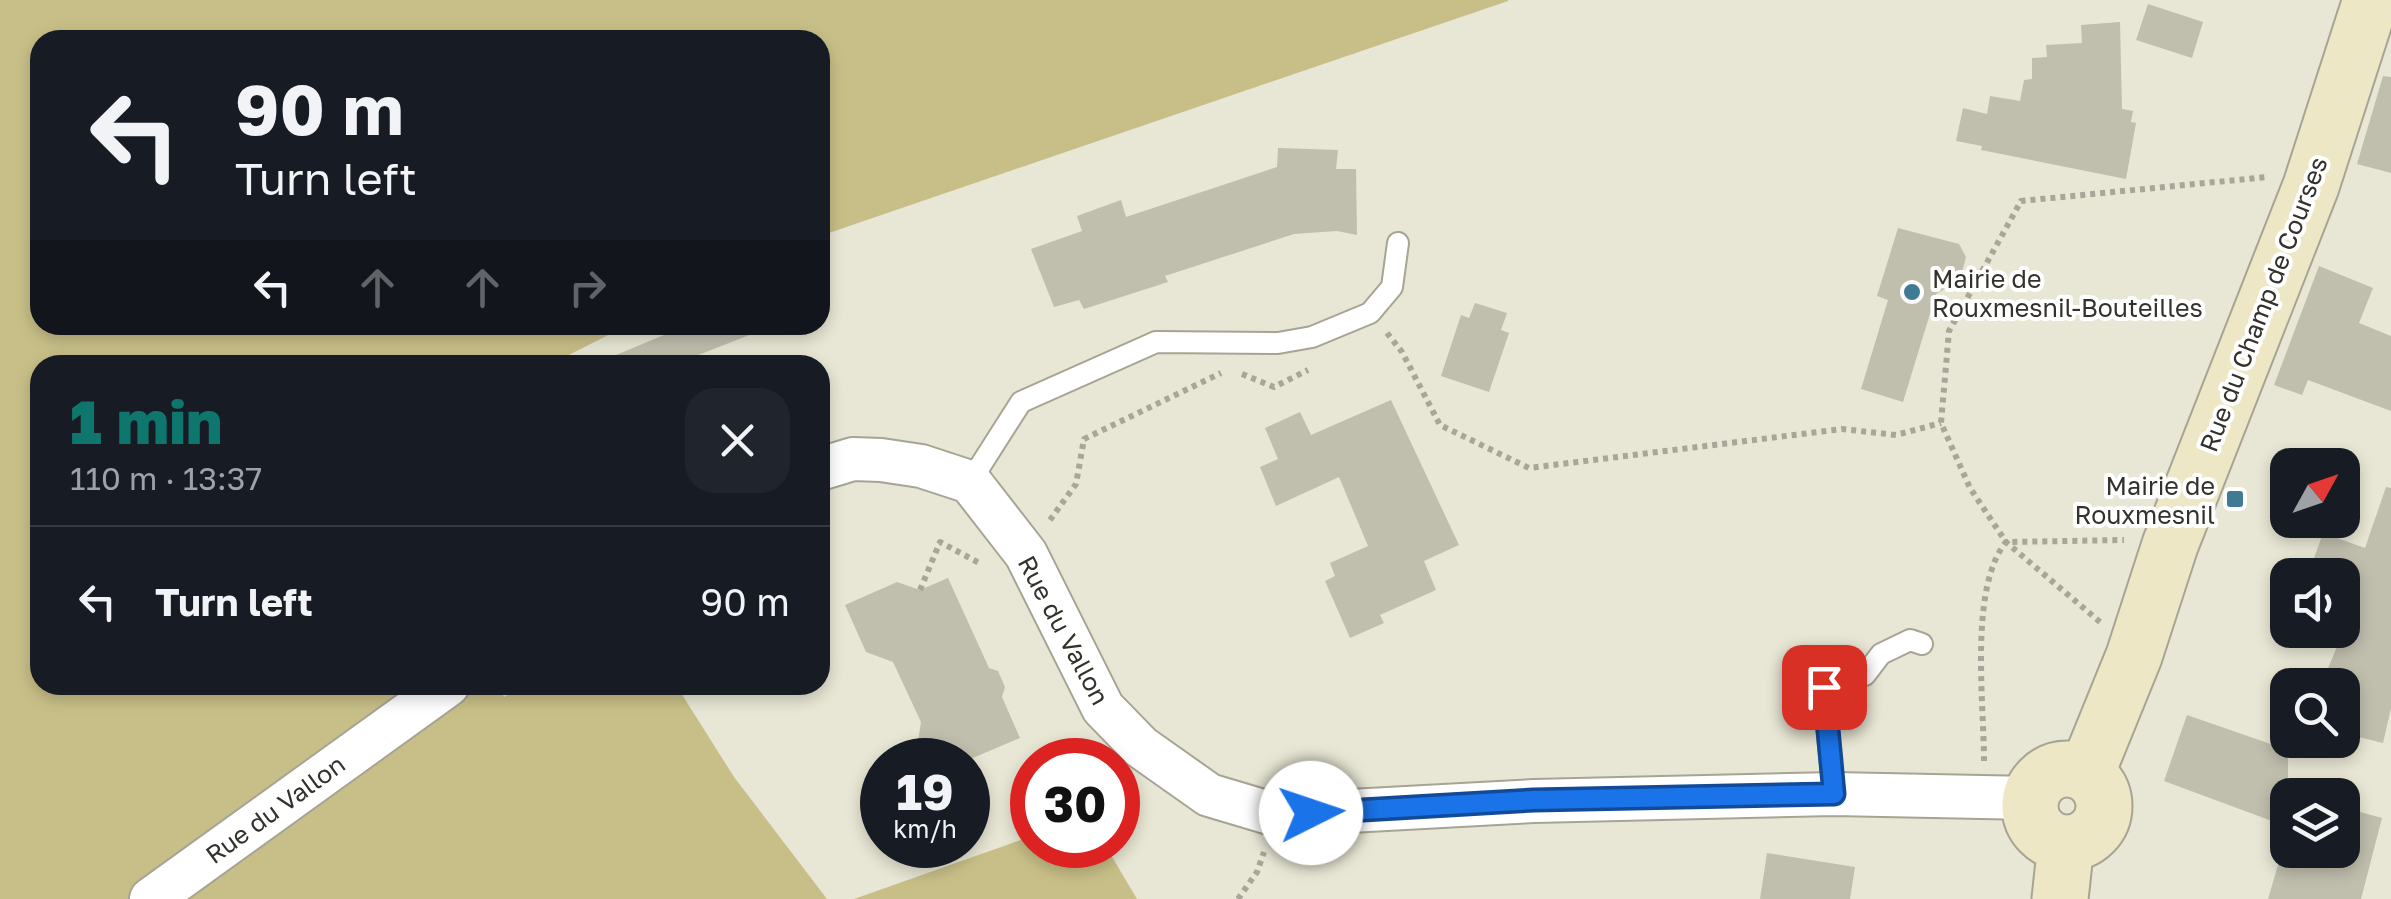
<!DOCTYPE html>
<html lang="en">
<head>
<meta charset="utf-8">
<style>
  :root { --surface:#171b24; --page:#20242c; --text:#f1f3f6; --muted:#9ea1a6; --line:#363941; --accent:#0f766e }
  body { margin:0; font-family:"Golos Text",sans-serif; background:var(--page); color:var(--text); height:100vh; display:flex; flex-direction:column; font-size:38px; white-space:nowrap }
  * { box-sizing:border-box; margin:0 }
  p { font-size:32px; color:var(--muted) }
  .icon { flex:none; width:55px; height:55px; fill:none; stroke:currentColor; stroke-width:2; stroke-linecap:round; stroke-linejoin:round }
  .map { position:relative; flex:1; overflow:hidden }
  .side { position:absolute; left:30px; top:355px; width:800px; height:340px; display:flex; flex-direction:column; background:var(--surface); border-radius:30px; box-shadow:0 5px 15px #0003 }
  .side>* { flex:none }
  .guide { position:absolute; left:30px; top:30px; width:800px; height:305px; border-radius:30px; box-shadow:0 5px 15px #0003; background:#171b24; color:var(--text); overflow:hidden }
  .needle { width:65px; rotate:50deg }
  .tools { position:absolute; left:2270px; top:448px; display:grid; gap:20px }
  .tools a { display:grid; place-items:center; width:90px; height:90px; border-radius:20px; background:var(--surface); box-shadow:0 5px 15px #0003; font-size:50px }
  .speed { position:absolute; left:860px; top:738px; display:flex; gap:20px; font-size:50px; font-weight:700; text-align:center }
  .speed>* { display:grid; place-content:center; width:130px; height:130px; border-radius:50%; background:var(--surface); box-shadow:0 5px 15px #0003; line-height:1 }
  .speed small { font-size:25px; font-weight:400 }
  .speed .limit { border:15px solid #d22; background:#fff; color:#111 }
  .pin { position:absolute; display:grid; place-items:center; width:85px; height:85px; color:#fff; margin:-42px; border-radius:20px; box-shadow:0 5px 15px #0006 }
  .me { position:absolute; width:110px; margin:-55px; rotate:86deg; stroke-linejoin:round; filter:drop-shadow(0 0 8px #0008) }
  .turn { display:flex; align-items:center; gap:35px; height:210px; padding:0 40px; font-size:45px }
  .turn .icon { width:130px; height:130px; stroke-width:2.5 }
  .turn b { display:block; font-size:70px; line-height:85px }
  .lanes { display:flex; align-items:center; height:95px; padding:0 40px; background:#0003; justify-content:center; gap:50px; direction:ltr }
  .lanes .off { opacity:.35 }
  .round { display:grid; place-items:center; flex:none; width:105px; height:105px; border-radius:30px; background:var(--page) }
  .headline { display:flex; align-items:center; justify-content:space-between; height:170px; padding:0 40px }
  h1 { font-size:60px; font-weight:800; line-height:75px; color:var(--accent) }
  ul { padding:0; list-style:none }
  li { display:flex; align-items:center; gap:30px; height:150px; padding:0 40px; border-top:2px solid var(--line) }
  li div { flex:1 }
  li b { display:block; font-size:38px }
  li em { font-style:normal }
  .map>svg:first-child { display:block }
  .green { fill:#c8bf88 }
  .building { fill:#c0bead }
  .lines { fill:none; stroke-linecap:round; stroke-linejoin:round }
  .lane-casing { stroke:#a7a494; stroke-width:24 }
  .street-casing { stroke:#a7a494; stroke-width:46 }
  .secondary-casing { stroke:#a7a494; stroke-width:59 }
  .path { stroke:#a8a699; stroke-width:6; stroke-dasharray:5 5; stroke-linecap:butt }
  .lane { stroke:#fff; stroke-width:20 }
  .street { stroke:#fff; stroke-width:42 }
  .secondary { stroke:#ede7c6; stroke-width:55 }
  .route-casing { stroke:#114b97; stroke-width:25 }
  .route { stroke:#1a73e8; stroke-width:18 }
  .poi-dot { fill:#407b93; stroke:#fff; stroke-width:4 }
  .labels { text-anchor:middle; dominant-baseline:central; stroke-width:8; stroke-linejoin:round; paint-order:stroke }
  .poi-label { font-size:25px; fill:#33312b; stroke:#fff; text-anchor:start }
  .street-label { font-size:25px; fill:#33312b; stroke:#fff }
</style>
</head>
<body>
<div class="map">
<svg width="2391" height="899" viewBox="0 0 2391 899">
  <rect width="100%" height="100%" fill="#e8e6d4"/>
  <!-- green -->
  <path class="green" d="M0,0h1508v1l-688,235v-196h-780v285h588l-79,40h-509v320h458l6,12 22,-12h150l58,92 93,122h-827z
    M1032,836v9h73l32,54h-283z"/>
  <!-- building -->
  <path class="building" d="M2148,4l55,18 -11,36 -56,-18z
    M2120,22l2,87 11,2 -2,11 5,1 -10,56 -145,-29 1,-4 -26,-5 7,-33 24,6 3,-18 30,5 4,-21 8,-1v-21l15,-1 -1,-12 36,-2 -1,-18z
    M2383,76l8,1v96l-34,-9z
    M1278,148l60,2 -2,19h20l1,66 -20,-4 -43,3 -129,42 3,6 -84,27 -5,-9 -25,7 -23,-58 51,-18 -5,-15 44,-16 5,17 151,-50z
    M1898,228l61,16 7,13 -6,23 -24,14 -33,108 -42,-13 27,-89 -11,-4z
    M2319,266l54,22 -14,35 32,13v75l-83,-31 -6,15 -28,-10z
    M1475,303l32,10 -6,17 8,3 -20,59 -48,-16 20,-61 8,3z
    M688,325l82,2 -97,38h-81z
    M1391,400l68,145 -35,16 12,29 -56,25 4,8 -34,15 -25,-57 10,-5 -5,-13 38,-17 -29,-69 -63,29 -16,-39 18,-8 -13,-31 35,-16 11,23z
    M2386,487l5,1v220l-8,35 -41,-10v-48h-21l38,-91 -17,-7v-12h-34l15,-42 42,15z
    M948,578l41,90 9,3 7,16 -3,10 18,41 -52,22h-31l-5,-12 -14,-7 3,-19 -28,-60 -27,-10 -21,-47 52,-23 23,8z
    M2187,715l101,35v41l13,4h-13v32l-124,-46z
    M2342,807l40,11 -21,81h-93l20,-68v19h54z
    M1767,853l88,14 -5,32h-90z"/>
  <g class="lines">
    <defs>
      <path id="lane" d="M970,482l51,-80 135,-60 122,1 34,-6 58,-24 22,-26 6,-44
        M1834,794l-11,-107 42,-12 16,-21 29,-14 12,4"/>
      <path id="street" d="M820,469l33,-10 28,1 40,6 49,16 56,72 77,154 38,39 68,48 67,20 258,-14 300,-7 197,4
        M151,899l297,-214"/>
      <path id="secondary" d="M2030 806a37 37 0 1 1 74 0a37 37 0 1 1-74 0Z
        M2086,774l48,-118 36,-111 141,-359 60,-186
        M2060,899l6,-56"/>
    </defs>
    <!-- lane casing -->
    <use href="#lane" class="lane-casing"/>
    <!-- street casing -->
    <use href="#street" class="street-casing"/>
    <!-- secondary casing -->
    <use href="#secondary" class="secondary-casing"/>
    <!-- path -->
    <path class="path" d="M1387,333l15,19 38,73 89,43 313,-39 54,6 45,-12
      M1242,374l32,13 34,-17
      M1050,520l26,-36 8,-45 137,-66
      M920,590l20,-48 41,22
      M2100,622l-94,-80 -36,-54 -29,-65 8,-92 72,-130 246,-24
      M1984,761c0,-59 -15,-173 22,-219l118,-2
      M1238,899l19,-27 7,-20"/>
    <!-- lane -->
    <use href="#lane" class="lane"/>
    <!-- street -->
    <use href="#street" class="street"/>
    <!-- secondary -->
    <use href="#secondary" class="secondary"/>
  </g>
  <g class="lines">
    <defs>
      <path id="route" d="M1311,813l223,-13 300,-6 -10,-107"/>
    </defs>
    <!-- route casing -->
    <use href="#route" class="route-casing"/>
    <!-- route -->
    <use href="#route" class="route"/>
  </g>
  <!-- markers -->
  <g class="poi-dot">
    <circle cx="1912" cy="292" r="10"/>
    <rect x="2225" y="489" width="20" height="20" rx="5"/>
  </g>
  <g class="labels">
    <!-- poi labels -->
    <g class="poi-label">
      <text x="1932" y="278">Mairie de<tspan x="1932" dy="29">Rouxmesnil-Bouteilles</tspan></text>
      <text x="2215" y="485" text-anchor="end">Mairie de<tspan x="2215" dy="29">Rouxmesnil</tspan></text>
    </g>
    <!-- street labels -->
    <g class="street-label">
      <text transform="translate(2263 304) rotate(-69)">Rue du Champ de Courses</text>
      <text transform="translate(1064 630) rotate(62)">Rue du Vallon</text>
      <text transform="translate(275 809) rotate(-36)">Rue du Vallon</text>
    </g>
  </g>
</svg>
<div class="tools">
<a><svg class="needle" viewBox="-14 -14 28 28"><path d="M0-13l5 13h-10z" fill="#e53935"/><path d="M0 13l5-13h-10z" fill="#9ea1a6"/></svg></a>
<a><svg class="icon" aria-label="sound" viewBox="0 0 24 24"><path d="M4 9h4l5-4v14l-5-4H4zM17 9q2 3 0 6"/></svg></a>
<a><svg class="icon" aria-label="search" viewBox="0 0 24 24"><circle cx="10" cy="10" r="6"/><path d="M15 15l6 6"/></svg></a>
<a><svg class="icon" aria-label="layers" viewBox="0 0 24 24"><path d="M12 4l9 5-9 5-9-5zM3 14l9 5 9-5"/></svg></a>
</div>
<div class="speed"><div>19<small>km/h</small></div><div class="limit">30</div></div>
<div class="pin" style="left:1824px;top:687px;background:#d93025"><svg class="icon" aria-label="arrive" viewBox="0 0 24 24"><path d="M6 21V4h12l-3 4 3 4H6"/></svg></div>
<svg class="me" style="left:1311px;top:813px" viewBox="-20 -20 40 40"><circle r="19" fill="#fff"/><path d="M0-13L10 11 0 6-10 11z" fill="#1a73e8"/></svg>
<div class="guide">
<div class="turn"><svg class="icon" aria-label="left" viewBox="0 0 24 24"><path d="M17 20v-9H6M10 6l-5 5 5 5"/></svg><div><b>90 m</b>Turn left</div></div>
<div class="lanes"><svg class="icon" aria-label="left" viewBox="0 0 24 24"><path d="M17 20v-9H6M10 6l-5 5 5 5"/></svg><svg class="icon off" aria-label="ahead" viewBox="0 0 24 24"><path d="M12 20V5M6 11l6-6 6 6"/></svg><svg class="icon off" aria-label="ahead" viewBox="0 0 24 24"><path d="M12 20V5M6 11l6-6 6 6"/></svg><svg class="icon off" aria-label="right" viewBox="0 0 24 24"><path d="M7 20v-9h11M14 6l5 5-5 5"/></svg></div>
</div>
<section class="side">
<div class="headline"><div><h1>1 min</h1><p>110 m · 13:37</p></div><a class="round"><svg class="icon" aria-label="close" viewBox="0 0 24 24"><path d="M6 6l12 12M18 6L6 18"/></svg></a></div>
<ul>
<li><svg class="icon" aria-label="left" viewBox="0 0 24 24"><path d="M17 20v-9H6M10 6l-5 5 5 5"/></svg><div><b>Turn left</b></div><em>90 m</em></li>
</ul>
</section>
</div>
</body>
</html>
